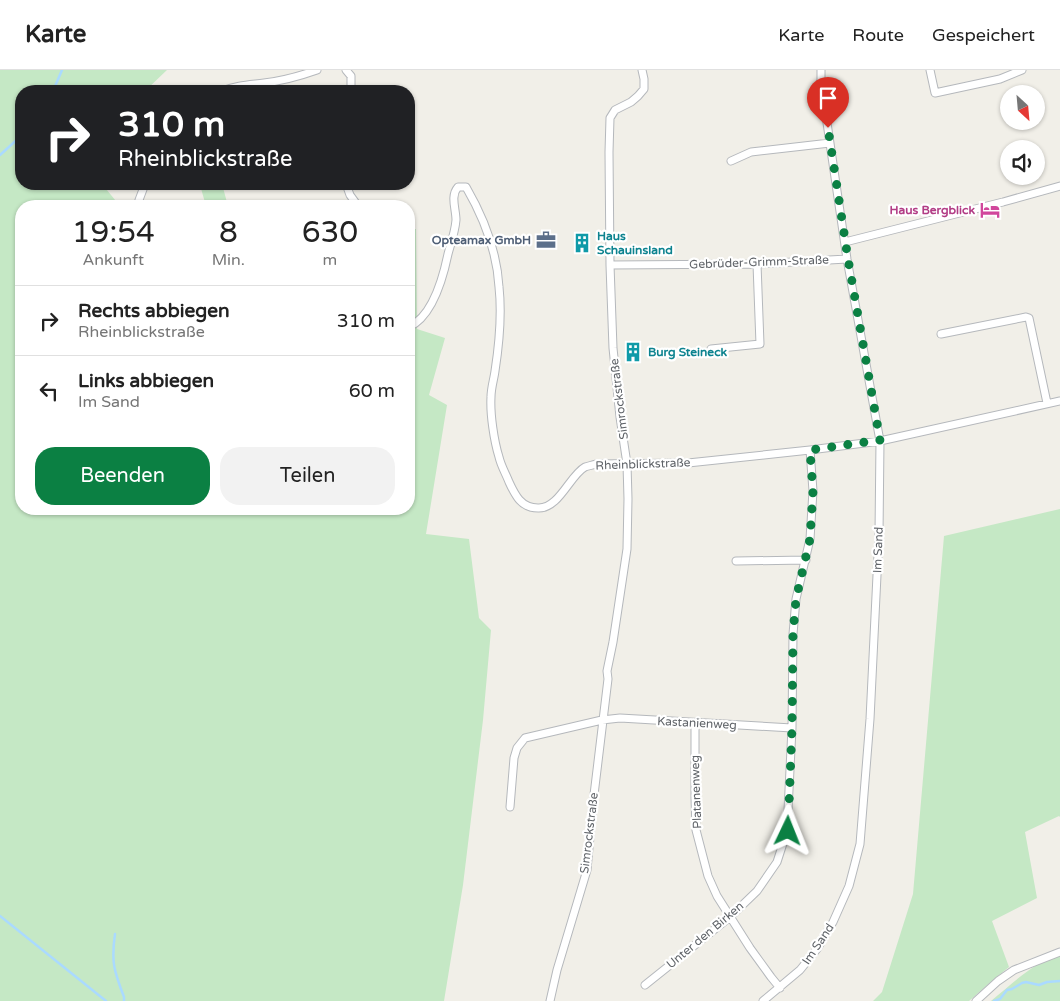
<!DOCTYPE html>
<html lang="de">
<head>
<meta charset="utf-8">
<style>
  :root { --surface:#fff; --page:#f2f2f2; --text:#222; --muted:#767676; --line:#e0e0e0; --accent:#0b8043 }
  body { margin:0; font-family:"Varela Round",sans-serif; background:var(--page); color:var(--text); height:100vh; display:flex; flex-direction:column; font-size:19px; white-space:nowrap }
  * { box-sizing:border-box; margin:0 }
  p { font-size:16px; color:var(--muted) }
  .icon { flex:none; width:28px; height:28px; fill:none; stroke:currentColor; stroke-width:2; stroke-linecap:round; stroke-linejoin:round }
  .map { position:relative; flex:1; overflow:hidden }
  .details { position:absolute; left:15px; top:130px; width:400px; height:315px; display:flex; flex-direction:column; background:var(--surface); border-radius:20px; box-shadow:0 1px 4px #0004 }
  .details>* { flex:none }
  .banner { position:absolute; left:15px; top:15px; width:400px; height:105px; border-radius:20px; box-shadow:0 1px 4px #0004; background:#202124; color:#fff; overflow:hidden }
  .needle { width:32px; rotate:154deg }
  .controls { position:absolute; left:1000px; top:15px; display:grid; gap:10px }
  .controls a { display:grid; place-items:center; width:45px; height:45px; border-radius:50%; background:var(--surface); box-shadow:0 1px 4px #0004; font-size:25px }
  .pin { position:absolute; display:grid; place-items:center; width:42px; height:42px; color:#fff; margin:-51px -21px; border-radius:50% 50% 50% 0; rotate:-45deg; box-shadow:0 0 5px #0007 }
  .pin .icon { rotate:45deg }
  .me { position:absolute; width:55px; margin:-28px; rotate:2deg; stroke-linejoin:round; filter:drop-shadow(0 0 4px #0008) }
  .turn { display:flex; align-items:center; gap:18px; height:105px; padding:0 20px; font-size:22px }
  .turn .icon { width:65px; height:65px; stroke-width:2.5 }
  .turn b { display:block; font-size:35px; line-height:42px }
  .eta { display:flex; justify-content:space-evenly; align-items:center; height:85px; text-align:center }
  .eta b { font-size:30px; font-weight:600; line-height:35px }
  .primary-button { display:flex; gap:10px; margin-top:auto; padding:10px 20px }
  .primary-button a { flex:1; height:58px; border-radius:20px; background:var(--accent); color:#fff; font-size:20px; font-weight:600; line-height:58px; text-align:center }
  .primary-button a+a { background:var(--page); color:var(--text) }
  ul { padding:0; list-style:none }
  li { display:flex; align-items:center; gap:15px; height:70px; padding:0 20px; border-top:1px solid var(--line) }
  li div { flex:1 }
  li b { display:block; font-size:19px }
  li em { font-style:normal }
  header { display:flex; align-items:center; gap:30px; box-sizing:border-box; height:70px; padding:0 25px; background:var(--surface); border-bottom:1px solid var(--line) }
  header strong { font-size:24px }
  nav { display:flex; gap:28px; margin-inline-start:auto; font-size:18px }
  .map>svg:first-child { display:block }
  .green { fill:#c5e8c5 }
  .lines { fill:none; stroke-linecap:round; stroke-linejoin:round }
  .stream { stroke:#aadaff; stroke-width:2.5 }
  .minor-casing { stroke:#b5b8bc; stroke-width:9 }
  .minor { stroke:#fff; stroke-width:7 }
  .route { stroke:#0b8043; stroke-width:9; stroke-dasharray:0 16.2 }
  .labels { text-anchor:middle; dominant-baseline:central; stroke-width:4.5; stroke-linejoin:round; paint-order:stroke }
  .hotel-label { font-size:12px; font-weight:bold; fill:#b23c85; stroke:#fff; text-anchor:end }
  .culture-label { font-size:12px; font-weight:bold; fill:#0d838f; stroke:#fff; text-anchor:start }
  .service-label { font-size:12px; font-weight:bold; fill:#4e5e75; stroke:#fff; text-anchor:end }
  .street-label { font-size:12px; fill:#5f6368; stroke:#fff }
</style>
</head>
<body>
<header>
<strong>Karte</strong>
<nav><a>Karte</a><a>Route</a><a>Gespeichert</a></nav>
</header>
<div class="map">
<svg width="1060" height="931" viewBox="0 0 1060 931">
  <rect width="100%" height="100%" fill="#f1efe8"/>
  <!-- green -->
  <path class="green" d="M0,0h167l-22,21h-124v93h81l18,22h-99v303h388v-280h7l1,100 28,9 -16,57 18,10 -21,129 43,5 10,79 12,12 -8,90 -20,165 -19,116h-444z
    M204,114h18l6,22h-22l-6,-21z
    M1060,439v308l-1,-1 -34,16 12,66 -45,23 17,46 -16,13 -24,21h-96l9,-9 31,-98 31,-358z
    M1060,884v47h-69c22,-18 42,-38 69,-47z"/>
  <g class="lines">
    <!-- stream -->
    <path class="stream" d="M53,21l9,-21
      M0,85l21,-19
      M0,846l106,85
      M115,864c-4,28 -1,37 9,63v4
      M994,931l6,-2 7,-9 5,-1 10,-6 4,-1 13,3 8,-3 13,-1"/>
    <defs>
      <path id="minor" d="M346,0l5,6v15
        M930,0l5,23 65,-14 22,-9
        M222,21c16,-6 25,-6 42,-8 18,-2 36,-7 53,-13
        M731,91l20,-9 79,-9
        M346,114l4,11 8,11
        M139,130l6,-16
        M845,172l158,-40 57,-16
        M610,195l147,-1 90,-5
        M409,257c24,-11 34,-49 39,-73 3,-11 7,-22 8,-34 0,-11 -6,-24 2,-33h8c18,31 31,65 33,100 3,27 0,58 -4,84 -1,8 -4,17 -4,26 -1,17 3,44 8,60 2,9 7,17 10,25 6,13 12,26 29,26 21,1 32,-33 47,-41 3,-1 8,-2 11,-3l92,-1 122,-13 70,-9 180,-40
        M941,264l85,-17 3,1 18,85
        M711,279l49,-5 -3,-80
        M736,491l70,-1
        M695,653v75l1,32 12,46 9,20 33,52 21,29 9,11
        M510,737l4,-49 3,-10 8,-10 77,-18 18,-2 172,10
        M645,915l85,-68 27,-26 20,-29 10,-31 5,-103 1,-94 3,-35 14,-60 3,-48 -3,-41
        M550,931l7,-31 30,-100 6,-67 15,-124 -1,-8 6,-29 14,-93 1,-50 -1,-35 -7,-47 -7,-69 -3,-83 -1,-113 1,-34 5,-8 16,-8 7,-6 6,-7v-10l-2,-9
        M763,931l37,-31 17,-21 16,-27 16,-36 11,-42 10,-125 9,-185 1,-93 -33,-182 -26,-177v-12
        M976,931l22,-20 16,-11 46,-18"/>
    </defs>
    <!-- minor casing -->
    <use href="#minor" class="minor-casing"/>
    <!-- minor -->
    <use href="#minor" class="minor"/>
  </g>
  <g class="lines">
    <!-- route -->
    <path class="route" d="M788,761l4,-103 1,-94 3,-35 14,-60 3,-48 -3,-41 70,-10 -32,-181 -20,-131"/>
  </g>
  <!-- icons -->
  <defs>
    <symbol id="hotel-bare" viewBox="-9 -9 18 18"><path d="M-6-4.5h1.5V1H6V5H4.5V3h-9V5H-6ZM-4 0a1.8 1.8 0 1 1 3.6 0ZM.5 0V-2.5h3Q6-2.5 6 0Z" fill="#d1479c" stroke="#fff" stroke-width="2.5" paint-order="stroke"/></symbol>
    <symbol id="office-bare" viewBox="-9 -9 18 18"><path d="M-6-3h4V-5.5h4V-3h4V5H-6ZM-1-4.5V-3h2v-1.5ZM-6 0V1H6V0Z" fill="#5c6f8a" stroke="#fff" stroke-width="2.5" paint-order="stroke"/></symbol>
    <symbol id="building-bare" viewBox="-9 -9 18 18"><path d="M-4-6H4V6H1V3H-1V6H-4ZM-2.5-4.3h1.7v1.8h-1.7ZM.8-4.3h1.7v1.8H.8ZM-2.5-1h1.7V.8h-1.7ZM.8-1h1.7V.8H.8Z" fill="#0f9aa8" stroke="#fff" stroke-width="2.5" paint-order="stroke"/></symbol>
  </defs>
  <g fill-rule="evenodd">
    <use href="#hotel-bare" x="976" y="126" width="28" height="28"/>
    <use href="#office-bare" x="532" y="156" width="28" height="28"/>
    <use href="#building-bare" x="568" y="159" width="28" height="28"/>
    <use href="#building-bare" x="619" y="268" width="28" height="28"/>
  </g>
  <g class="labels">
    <!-- hotel labels -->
    <g class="hotel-label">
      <text x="975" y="140">Haus Bergblick</text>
    </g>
    <!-- culture labels -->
    <g class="culture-label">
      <text x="597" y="166">Haus<tspan x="597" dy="14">Schauinsland</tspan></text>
      <text x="648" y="282">Burg Steineck</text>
    </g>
    <!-- service labels -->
    <g class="service-label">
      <text x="531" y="170">Opteamax GmbH</text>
    </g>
    <!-- street labels -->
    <g class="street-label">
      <text transform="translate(759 192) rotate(-2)">Gebrüder-Grimm-Straße</text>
      <text transform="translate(619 329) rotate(-97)">Simrockstraße</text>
      <text transform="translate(643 394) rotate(-2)">Rheinblickstraße</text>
      <text transform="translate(878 480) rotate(-88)">Im Sand</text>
      <text transform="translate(697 653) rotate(3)">Kastanienweg</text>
      <text transform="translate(696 722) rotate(-92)">Platanenweg</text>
      <text transform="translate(589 763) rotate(-83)">Simrockstraße</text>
      <text transform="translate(705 865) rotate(-40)">Unter den Birken</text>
      <text transform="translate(818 874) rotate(-56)">Im Sand</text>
    </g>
  </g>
</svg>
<div class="controls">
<a><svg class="needle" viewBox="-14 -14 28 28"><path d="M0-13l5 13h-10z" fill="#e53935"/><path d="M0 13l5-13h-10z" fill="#767676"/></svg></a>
<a><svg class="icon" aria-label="sound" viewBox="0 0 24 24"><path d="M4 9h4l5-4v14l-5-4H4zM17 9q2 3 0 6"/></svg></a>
</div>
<div class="pin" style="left:828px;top:58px;background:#d93025"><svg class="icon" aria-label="arrive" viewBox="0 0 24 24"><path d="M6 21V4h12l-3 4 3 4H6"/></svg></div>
<svg class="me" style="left:788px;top:761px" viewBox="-20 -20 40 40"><path d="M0-17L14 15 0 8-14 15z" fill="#0b8043" stroke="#fff" stroke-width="4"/></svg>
<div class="banner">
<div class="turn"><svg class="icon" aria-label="right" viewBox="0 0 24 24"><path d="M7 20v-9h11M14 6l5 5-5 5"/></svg><div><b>310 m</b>Rheinblickstraße</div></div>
</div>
<section class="details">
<div class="eta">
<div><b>19:54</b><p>Ankunft</p></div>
<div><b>8</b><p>Min.</p></div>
<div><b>630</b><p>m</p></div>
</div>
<ul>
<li><svg class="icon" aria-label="right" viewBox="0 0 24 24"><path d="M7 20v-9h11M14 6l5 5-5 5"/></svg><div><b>Rechts abbiegen</b><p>Rheinblickstraße</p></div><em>310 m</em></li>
<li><svg class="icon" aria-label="left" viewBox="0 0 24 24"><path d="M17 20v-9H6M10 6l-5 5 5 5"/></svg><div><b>Links abbiegen</b><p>Im Sand</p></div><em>60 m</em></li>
</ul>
<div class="primary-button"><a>Beenden</a><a>Teilen</a></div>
</section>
</div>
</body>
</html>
